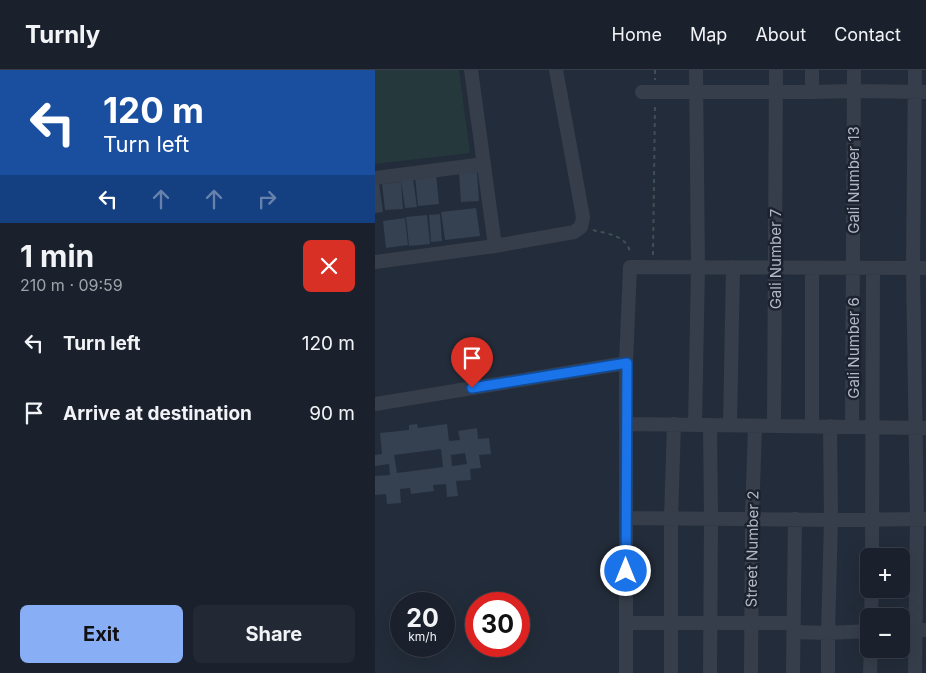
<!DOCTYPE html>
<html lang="en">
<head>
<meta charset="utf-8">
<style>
  :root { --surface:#1a212c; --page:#232934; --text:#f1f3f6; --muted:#9fa3a9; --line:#383e48; --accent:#88aef5 }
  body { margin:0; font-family:Inter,sans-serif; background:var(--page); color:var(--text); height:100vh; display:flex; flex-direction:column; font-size:19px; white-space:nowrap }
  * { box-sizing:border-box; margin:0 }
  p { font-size:16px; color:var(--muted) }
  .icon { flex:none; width:28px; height:28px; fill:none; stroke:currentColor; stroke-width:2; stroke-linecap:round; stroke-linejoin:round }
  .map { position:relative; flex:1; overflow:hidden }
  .sheet { display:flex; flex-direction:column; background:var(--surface); width:375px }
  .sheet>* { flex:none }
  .guide { background:#1a4fa0; color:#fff; overflow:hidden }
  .controls { position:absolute; left:485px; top:478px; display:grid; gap:10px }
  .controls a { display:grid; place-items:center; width:50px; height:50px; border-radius:8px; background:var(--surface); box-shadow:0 5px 20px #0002,0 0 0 1px var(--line); font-size:25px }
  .speed { position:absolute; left:15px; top:522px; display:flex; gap:10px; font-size:25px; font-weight:700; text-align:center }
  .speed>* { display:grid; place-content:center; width:65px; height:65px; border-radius:50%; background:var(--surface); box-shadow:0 5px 20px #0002,0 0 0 1px var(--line); line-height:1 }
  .speed small { font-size:12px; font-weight:400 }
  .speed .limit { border:8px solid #d22; background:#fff; color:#111 }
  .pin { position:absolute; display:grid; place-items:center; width:42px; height:42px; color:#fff; margin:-51px -21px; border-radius:50% 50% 50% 0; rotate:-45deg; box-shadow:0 0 5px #0007 }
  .pin .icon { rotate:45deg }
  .me { position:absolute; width:55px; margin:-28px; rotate:0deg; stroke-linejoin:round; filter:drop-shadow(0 0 4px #0008) }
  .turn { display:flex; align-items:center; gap:18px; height:105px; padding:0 20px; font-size:22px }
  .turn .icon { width:65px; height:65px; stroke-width:2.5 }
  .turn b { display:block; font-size:35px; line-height:42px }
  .lanes { display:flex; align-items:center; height:48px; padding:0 20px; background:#0003; justify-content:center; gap:25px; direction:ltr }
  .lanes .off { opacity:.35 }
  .round { display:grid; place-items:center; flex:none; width:52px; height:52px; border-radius:8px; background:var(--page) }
  .headline { display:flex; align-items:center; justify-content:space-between; height:85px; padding:0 20px }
  h1 { font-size:30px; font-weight:700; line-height:38px }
  .button { display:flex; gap:10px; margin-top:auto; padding:10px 20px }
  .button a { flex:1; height:58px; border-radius:8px; background:var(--accent); color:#111; font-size:20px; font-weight:700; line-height:58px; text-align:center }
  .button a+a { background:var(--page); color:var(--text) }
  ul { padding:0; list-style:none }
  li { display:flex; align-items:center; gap:15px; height:70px; padding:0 20px }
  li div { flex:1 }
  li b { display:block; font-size:19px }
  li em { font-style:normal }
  header { display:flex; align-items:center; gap:30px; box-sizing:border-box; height:70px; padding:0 25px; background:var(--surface); border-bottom:1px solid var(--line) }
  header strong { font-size:24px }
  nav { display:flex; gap:28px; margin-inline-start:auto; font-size:18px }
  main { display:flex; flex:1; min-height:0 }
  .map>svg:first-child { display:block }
  .green { fill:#25383b }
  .building { fill:#354050; fill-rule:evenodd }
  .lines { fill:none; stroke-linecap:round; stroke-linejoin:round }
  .path { stroke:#3d5154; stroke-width:2; stroke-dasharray:4 4; stroke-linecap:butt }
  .minor { stroke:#363e4b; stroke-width:14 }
  .route-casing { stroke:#114b97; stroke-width:12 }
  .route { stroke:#1a73e8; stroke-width:9 }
  .labels { text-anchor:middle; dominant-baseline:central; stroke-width:5; stroke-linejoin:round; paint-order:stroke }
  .street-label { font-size:15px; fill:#b2b9c6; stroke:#1c232f }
</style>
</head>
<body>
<header>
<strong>Turnly</strong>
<nav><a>Home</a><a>Map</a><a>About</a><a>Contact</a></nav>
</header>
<main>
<section class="sheet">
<div class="guide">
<div class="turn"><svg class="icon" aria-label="left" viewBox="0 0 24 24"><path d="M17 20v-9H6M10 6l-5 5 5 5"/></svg><div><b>120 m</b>Turn left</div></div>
<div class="lanes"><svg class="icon" aria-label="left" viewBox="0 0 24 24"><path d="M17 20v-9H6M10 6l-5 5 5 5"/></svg><svg class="icon off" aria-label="ahead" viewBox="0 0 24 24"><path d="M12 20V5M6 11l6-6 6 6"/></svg><svg class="icon off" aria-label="ahead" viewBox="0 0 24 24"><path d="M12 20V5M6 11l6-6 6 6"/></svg><svg class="icon off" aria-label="right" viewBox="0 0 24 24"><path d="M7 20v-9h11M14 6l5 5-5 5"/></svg></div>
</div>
<div class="headline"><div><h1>1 min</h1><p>210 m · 09:59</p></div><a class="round" style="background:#d93025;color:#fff"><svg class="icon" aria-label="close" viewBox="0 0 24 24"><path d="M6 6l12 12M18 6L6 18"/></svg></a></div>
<ul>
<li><svg class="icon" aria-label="left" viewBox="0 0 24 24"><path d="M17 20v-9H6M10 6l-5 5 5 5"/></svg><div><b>Turn left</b></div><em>120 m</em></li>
<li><svg class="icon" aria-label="arrive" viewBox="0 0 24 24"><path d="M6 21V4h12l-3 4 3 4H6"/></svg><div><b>Arrive at destination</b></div><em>90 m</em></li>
</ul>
<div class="button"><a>Exit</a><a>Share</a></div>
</section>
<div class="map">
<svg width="551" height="603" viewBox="0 0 551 603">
  <rect width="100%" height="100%" fill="#232c3a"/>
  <!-- green -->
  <path class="green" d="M0,0h84l11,83 -95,11z"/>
  <!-- building -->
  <path class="building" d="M102,102l2,29 -18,1 -2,-29z
    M61,104l3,30 -21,2 -3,-30z
    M38,109l4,28 -12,1 -4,-28z
    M26,112l2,27 -18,1 -3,-26z
    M4,113l4,29 -8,1v-29z
    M101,138l4,28 -35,4 -4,-28z
    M65,144l2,27 -11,1 -2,-27z
    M52,145l3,29 -21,2 -3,-29z
    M30,148l3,27 -22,3 -3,-27z
    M42,354l1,4 29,-4 2,17 11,-1 -2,-9 19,-3 1,11 11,-1 2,16 -12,1 2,13 -11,1 1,11 -15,1 2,15 -11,1 -1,-13 -13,1 1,6 -23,3 -1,-6 -10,1 1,14 -14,1 -1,-10 -11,1v-19l15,-1 -1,-11 -14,2v-11l7,-1 -2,-21 29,-3v-5zM66,379l2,18 -46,6 -3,-18zM90,383l2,11 -15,2 -1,-11z"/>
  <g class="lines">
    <!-- path -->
    <path class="path" d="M280,0v10
      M218,160c15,4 36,6 37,24
      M278,185l2,-150"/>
    <!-- minor -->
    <path class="minor" d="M96,0l24,176
      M267,22h170l42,-1 72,1
      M437,22v-22
      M0,108l109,-14
      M0,192l120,-16 79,-14 7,-5 2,-10 -27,-147
      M437,198v158
      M0,334l251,-41
      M251,354l300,4
      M320,355l3,-158 -2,-197
      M335,355l1,93 -1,155
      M355,355l3,-158
      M399,356l2,-356
      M477,357l2,-357
      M251,448l205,2 -1,-94
      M497,486l1,-287
      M496,546l1,-27
      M251,553h168
      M494,561l-41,2 3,-113 95,-1
      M526,561l25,-1
      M419,562l34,1v40
      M251,603v-310l4,-96 296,1
      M296,603v-154l3,-95
      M376,603l1,-155 3,-92
      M418,603l2,-154
      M495,603l1,-24
      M540,603l2,-154 -4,-251 2,-198"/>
  </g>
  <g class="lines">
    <defs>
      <path id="route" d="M97,318l155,-25 -1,208"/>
    </defs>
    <!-- route casing -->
    <use href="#route" class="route-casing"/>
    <!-- route -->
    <use href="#route" class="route"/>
  </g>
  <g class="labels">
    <!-- street labels -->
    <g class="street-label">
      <text transform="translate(478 110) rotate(-90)">Gali Number 13</text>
      <text transform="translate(400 189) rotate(-90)">Gali Number 7</text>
      <text transform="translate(478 278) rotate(-90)">Gali Number 6</text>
      <text transform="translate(377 479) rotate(-89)">Street Number 2</text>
    </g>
  </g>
</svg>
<div class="controls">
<a>+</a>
<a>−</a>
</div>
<div class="speed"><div>20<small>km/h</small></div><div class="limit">30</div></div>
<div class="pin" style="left:97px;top:318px;background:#d93025"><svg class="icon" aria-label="arrive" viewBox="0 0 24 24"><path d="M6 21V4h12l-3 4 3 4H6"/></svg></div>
<svg class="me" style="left:251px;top:501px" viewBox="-20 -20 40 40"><circle r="17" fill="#1a73e8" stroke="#fff" stroke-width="3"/><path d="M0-11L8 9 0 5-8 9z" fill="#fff"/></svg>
</div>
</main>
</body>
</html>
